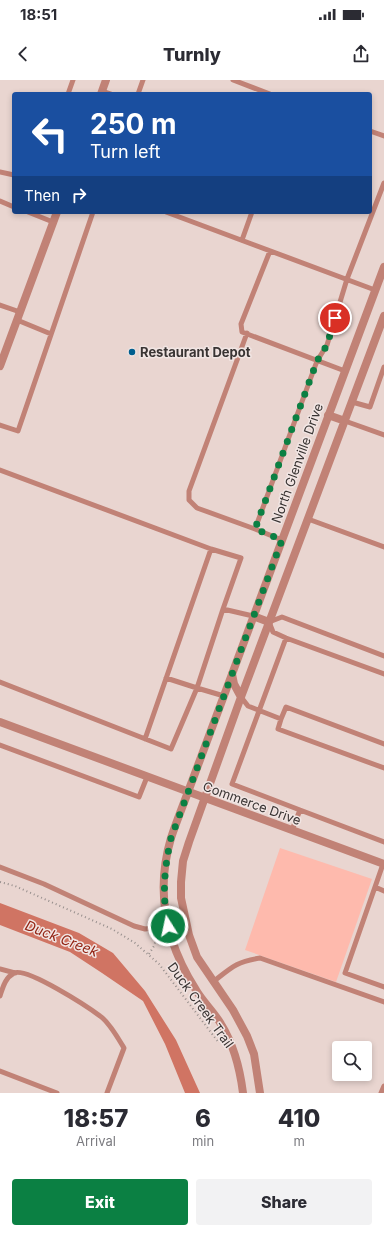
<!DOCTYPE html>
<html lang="en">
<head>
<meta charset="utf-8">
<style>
  :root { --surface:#fff; --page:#f2f2f3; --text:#2b2b33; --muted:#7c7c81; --accent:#0b8043 }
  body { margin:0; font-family:Inter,sans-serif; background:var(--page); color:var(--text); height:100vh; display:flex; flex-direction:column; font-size:15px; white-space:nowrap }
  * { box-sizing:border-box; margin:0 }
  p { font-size:13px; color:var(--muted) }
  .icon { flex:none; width:22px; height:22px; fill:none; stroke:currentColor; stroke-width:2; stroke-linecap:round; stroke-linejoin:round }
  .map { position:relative; height:1013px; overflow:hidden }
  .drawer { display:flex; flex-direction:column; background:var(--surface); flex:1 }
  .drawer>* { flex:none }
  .top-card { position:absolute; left:12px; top:12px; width:360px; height:122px; border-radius:4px; box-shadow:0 2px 6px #0003; background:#1a4fa0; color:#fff; overflow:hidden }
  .controls { position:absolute; left:332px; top:961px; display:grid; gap:8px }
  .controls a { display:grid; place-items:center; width:40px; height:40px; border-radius:4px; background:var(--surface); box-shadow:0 2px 6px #0003; font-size:20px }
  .pin { position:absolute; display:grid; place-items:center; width:34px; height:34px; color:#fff; margin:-17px; border:2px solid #fff; border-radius:50%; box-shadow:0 1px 4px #0007 }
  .me { position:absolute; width:44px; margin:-22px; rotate:350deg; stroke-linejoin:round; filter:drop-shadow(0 0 3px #0008) }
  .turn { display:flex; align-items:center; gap:14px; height:84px; padding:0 12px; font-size:18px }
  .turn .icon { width:52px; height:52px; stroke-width:2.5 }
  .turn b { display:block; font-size:28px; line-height:34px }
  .then { display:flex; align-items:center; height:38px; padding:0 12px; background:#0003; gap:8px; font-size:15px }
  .eta { display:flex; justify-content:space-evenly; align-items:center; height:68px; text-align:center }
  .eta b { font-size:24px; font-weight:800; line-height:28px }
  .action { display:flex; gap:8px; margin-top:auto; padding:8px 12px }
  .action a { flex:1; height:46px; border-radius:4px; background:var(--accent); color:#fff; font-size:16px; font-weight:800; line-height:46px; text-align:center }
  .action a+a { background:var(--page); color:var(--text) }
  .status { display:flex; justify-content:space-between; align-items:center; height:28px; padding:0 20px; background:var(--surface); direction:ltr }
  .status svg { height:11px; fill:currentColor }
  header { display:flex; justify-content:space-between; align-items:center; height:52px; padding:0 12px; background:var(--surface); font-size:18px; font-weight:800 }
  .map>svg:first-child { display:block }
  .built { fill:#e9d5d0; fill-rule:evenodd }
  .green { fill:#febaad }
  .water { fill:#d07463 }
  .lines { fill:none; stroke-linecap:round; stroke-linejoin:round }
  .path { stroke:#968e8c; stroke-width:2; stroke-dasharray:1 3; stroke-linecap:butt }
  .service { stroke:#c18276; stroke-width:5 }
  .minor { stroke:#c18276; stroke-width:8 }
  .tertiary { stroke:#c18276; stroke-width:8 }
  .route { stroke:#0b8043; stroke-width:7; stroke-dasharray:0 12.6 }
  .poi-dot { fill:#005e8e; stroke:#f1e5e3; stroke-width:1.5 }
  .labels { text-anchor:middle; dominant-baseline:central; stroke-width:3; stroke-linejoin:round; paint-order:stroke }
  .poi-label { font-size:13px; font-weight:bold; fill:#393433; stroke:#f1e5e3; text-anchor:start }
  .street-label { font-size:13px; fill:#393433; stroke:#f1e5e3 }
  .water-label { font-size:14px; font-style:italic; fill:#922313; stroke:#f1e5e3 }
</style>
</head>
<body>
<div class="status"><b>18:51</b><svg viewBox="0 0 49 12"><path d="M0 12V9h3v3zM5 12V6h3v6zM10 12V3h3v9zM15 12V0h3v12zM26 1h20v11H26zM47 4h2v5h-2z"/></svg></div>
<header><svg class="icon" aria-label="back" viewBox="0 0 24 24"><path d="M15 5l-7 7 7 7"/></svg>Turnly<svg class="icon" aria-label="share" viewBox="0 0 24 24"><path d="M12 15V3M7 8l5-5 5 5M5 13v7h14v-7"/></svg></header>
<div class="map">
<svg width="384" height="1013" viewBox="0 0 384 1013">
  <rect width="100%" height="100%" fill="#f1e5e3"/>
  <!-- built -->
  <path class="built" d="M0,0h384v1013h-384zM14,14h356v118h-356zM339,968h26v26h-26z"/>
  <!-- green -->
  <path class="green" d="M280,768l92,31 -36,103 -91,-32z"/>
  <!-- water -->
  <path class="water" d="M0,823l79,30 34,20 32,38 31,49 24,53h-15l-20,-49 -22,-43 -41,-28 -32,-21 -70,-27z"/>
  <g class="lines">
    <!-- path -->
    <path class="path" d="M0,802l15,4 97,43 23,14 24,21 60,79
      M149,874l5,-8 3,-10"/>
    <!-- service -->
    <path class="service" d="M233,0l37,14
      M102,11l9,3
      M68,14l5,-14
      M138,14l5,-14
      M370,51l14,5
      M0,92l14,3
      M0,121l14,6
      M28,132l25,10
      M166,132l209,78
      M242,160l10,-28
      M270,171l-29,73 1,8 103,39
      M0,225l20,7
      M17,240l34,14
      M247,253l-58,158v9l8,8 58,21
      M352,322l18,5 14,-40
      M345,341l39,14
      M0,345l18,6 75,-219
      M0,390l211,79 30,9 -18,51 30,7
      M308,439l76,28
      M282,460l-27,-11 62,-168 10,-16 20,-66 37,-96
      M223,529l-26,79 27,8
      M286,558l-54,146 68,26 -8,20
      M384,576l-102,-39 -13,5 4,10 13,6 98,36
      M0,602l171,67 26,-61 -31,-10
      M241,617l7,9 33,13 5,-12 98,37
      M281,639l-3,10 106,39
      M145,659l66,-190
      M0,665l139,52 8,-20
      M300,730l84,32
      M383,784l-38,109 39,14
      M0,787l44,17 90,42 11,3 23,-3
      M375,807l9,4
      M0,889l15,4
      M213,902c19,-15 23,-20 47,-24l124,44
      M0,916c3,-9 5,-18 14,-23 13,-6 74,34 86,43 9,6 18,22 24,32l-17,45
      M0,991l57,22
      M381,1013l3,-7"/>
    <!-- minor -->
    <path class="minor" d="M101,14l5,-14
      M0,286l57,-154
      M0,642l384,142"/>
    <!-- tertiary -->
    <path class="tertiary" d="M328,335l17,6
      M253,536l16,6
      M232,594l2,10 7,13
      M243,1013c-3,-24 -9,-48 -22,-69 -7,-12 -18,-22 -25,-34 -30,-47 -41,-98 -25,-152 5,-15 11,-30 17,-46l196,-525
      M260,1013l-6,-39 -7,-18 -14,-26 -36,-53 -8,-22 -8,-37v-16l2,-21 6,-19 52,-145 143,-381"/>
  </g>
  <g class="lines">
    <!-- route -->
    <path class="route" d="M168,846c-6,-31 -4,-56 3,-88l111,-298 -27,-11 62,-168 10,-16 8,-27"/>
  </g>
  <!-- markers -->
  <circle class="poi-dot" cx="132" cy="272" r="4"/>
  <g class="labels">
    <!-- poi labels -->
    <g class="poi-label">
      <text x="140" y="272">Restaurant Depot</text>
    </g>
    <!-- street labels -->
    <g class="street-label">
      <text transform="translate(297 383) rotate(-70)">North Glenville Drive</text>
      <text transform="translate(252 723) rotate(20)">Commerce Drive</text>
      <text transform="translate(201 925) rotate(54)">Duck Creek Trail</text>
    </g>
    <!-- water labels -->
    <g class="water-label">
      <text transform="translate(62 858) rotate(21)">Duck Creek</text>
    </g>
  </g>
</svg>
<div class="controls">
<a><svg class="icon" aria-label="search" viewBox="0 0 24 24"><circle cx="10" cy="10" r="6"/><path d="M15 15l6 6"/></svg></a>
</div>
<div class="pin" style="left:335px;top:238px;background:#d93025"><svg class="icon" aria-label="arrive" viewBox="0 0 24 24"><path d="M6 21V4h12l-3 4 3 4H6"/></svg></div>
<svg class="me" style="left:168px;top:846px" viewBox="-20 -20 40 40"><circle r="17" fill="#0b8043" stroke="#fff" stroke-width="3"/><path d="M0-11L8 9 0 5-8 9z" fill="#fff"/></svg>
<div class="top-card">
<div class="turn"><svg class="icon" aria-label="left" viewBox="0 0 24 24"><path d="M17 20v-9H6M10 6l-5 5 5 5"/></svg><div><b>250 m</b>Turn left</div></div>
<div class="then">Then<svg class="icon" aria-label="right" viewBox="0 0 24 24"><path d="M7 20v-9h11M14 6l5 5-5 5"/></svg></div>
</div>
</div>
<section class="drawer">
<div class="eta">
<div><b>18:57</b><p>Arrival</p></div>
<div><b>6</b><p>min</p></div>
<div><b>410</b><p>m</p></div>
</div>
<div class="action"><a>Exit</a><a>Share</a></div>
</section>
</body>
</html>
